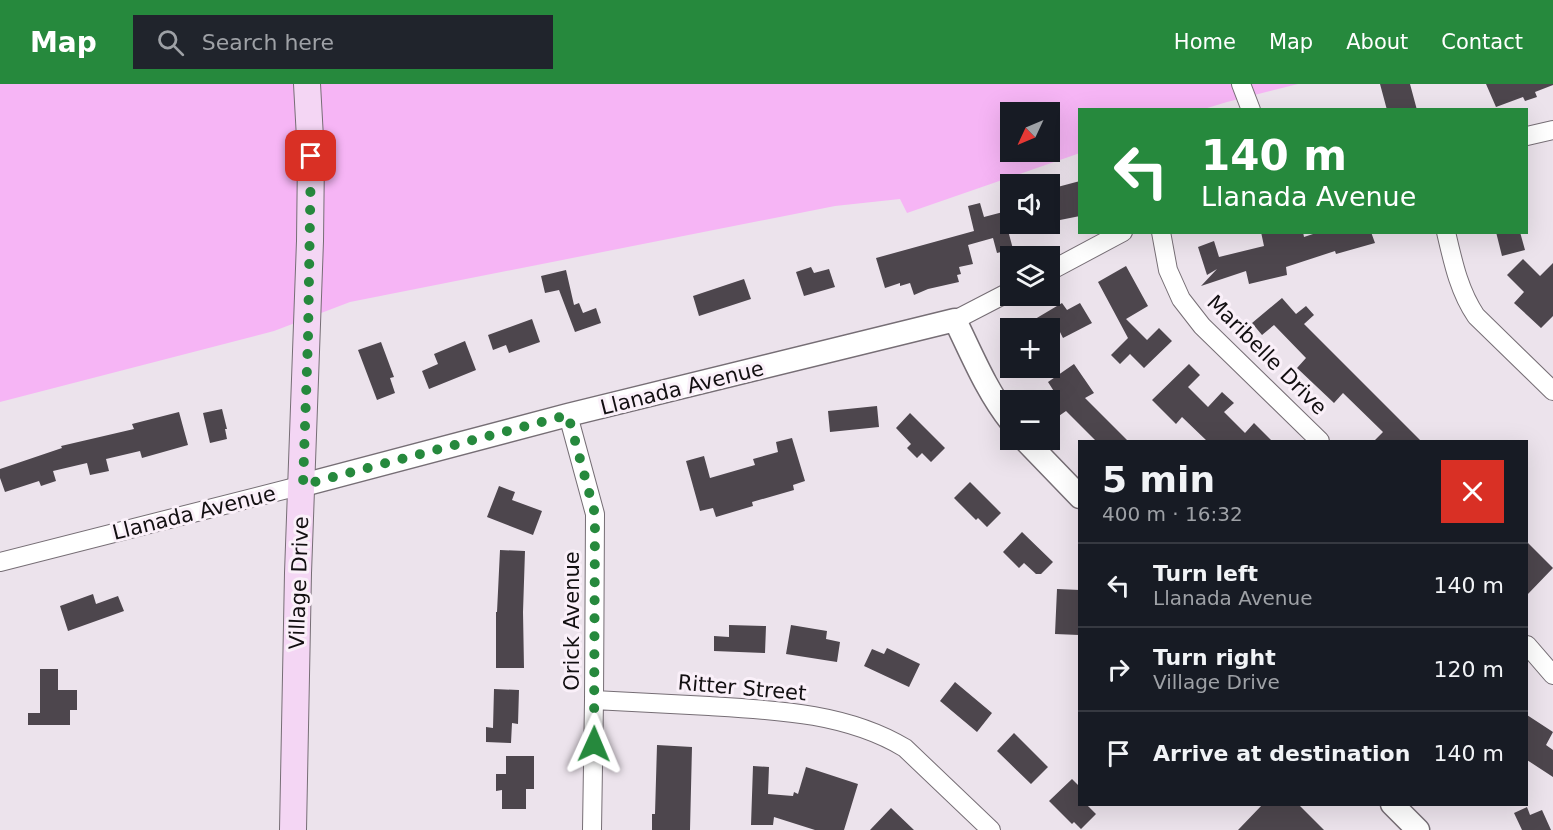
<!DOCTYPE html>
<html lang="en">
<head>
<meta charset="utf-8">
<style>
  :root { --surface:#171b24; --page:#20242c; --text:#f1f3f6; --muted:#9ea1a6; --line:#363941; --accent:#26893d }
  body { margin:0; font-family:"DejaVu Sans",sans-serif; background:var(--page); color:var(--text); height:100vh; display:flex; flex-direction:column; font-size:22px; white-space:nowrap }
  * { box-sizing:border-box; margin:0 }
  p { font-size:20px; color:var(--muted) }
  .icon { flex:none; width:33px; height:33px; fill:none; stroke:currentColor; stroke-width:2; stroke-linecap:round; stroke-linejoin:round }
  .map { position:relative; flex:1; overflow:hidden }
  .drawer { position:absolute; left:1078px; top:356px; width:450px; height:366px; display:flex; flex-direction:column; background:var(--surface); border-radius:0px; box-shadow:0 6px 24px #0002 }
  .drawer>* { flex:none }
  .hud { position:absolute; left:1078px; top:24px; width:450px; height:126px; border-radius:0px; box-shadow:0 6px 24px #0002; background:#26893d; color:#fff; overflow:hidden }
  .needle { width:39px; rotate:226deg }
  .tools { position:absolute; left:1000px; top:18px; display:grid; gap:12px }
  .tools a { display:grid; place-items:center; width:60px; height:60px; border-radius:0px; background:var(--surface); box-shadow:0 6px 24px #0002; font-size:30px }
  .pin { position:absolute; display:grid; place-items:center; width:51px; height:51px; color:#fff; margin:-26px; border-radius:12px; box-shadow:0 3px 9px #0006 }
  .me { position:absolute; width:66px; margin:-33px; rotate:1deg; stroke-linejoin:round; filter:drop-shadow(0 0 4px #0008) }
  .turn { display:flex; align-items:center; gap:21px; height:126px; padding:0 24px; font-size:27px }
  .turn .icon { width:78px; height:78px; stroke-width:2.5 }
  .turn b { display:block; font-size:42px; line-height:51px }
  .round { display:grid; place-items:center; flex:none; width:63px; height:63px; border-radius:0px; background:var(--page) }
  .summary { display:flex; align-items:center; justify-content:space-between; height:102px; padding:0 24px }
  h1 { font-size:36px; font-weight:700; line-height:45px }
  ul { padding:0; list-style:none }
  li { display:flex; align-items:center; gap:18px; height:84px; padding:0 24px; border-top:2px solid var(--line) }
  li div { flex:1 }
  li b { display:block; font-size:22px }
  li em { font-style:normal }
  header { display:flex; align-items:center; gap:36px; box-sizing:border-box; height:84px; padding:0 30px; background:var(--accent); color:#fff }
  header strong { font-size:28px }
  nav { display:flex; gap:33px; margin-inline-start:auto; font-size:21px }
  .search { width:420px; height:54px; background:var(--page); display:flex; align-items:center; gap:15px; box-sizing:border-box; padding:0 21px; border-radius:0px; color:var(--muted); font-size:22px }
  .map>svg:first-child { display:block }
  .green { fill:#f6b5f5; fill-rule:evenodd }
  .building { fill:#4d464d }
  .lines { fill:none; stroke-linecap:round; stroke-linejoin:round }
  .minor-casing { stroke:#766e75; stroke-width:20 }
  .tertiary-casing { stroke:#766e75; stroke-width:25 }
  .secondary-casing { stroke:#766e75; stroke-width:28 }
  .minor { stroke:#fff; stroke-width:18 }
  .tertiary { stroke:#fff; stroke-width:22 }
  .secondary { stroke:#f4d6f4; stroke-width:26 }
  .route { stroke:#26893d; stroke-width:10; stroke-dasharray:0 18 }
  .labels { text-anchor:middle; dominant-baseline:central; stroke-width:6; stroke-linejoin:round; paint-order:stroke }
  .street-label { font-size:21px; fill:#120f11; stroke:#faf0f9 }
</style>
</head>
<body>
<header>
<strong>Map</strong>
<div class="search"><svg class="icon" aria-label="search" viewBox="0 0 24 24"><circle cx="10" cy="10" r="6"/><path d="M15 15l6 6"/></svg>Search here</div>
<nav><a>Home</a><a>Map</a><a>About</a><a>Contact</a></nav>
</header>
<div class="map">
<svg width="1553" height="746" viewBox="0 0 1553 746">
  <rect width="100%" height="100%" fill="#ece3ec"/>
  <!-- green -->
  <path class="green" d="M0,0h1298l-71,18 -23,7 -124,1v43l-173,60 -7,-14 -65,7 -485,96 -76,29 -274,71zM1011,28h39v40h-39z"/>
  <!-- building -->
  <path class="building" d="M1380,0h30l7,26h-30z
    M1486,0h67v1l-18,7 2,5 -12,4 -2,-4 -27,10z
    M1080,97v35l-30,6v-33z
    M980,119l4,14 19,-5 10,37 -16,4 -4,-15 -25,7 5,19 -14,3 2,7 -4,1 2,7 -31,7 -14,6 -4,-12 -10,3v-3l-15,5 -9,-30 98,-27 -6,-25z
    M1261,148h42l1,5 15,-5h52l4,11 -39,11 -1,-3 -49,16 1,8 -38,9 -3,-13 -45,15 16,-17 -10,6 -9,-28 16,-6 5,16 45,-11z
    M1496,148h24l5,18 -23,6z
    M1523,175l17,17 13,-13v53l-12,12 -27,-25 10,-11 -17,-17z
    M1126,182l22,40 -22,13 21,21 12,-12 13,13 -28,27 -14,-14 -10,10 -9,-9 17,-17 -30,-56z
    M811,183l3,6 15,-4 6,18 -31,9 -8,-24z
    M566,186l8,35 5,-2 4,10 13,-5 5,15 -26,9 -16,-42 -14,3 -4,-17z
    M744,195l7,20 -52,17 -6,-20z
    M1282,214l14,16 10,-8 8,9 -10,9 117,117h-47l9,-9 -40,-39 -9,10 -37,-35 9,-10 -32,-33 -12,10 -10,-12z
    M1062,219l5,7 13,-7 12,20 -29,15 -5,-10h-38z
    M532,235l8,23 -31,11 -3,-8 -13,5 -5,-15z
    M465,257l11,29 -47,19 -7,-18 16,-7 -4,-10z
    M381,258l13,35 -4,1 5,15 -18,7 -19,-50z
    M1074,280l20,29 -9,5 43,43h-32l-30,-30 -10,7 -6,-9v-8l7,-5 -9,-14z
    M1189,280l11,11 -12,12 20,20 14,-15 12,11 -10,9 21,21 9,-10 18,18h-65l-25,-24 -6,7 -24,-24z
    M877,322l2,21 -49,5 -2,-21z
    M222,325l5,20h-2l2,10 -17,4 -7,-30z
    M179,328l9,33 -46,13 -2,-7 -34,8 3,12 -19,4 -3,-12 -34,8 3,10 -15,5 -2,-5 -34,11 -5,-14v-9l62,-21 -1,-2 73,-17 -2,-5z
    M910,329l35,35 -14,14 -9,-9 -5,5 -10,-10 4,-4 -15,-16z
    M792,354l13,43 -12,4 1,5 -42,12 1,4 -37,11 -3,-9 -13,3 -14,-50 18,-5 6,22 45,-13 -2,-6 25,-7 -2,-10z
    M970,398l31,31 -14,14 -9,-9 -2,2 -22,-22z
    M499,402l16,6 -3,8 30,11 -9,24 -46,-18z
    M1022,448l31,30 -12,12h-5l-12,-11 -5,5 -16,-16z
    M1527,458l26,26 -26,27z
    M500,466l25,1 -2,61 1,56h-28v-56h1z
    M1057,505l23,1 -1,45 -24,-1z
    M93,510l3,10 22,-8 6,15 -56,20 -8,-25z
    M729,541l37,1 -1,27 -51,-2v-15l15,1z
    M791,541l36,6 -1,8 14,3 -3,20 -51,-8z
    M887,564l33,16 -11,23 -45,-21 8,-17 12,5z
    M40,585h18v21h19v20h-7v15h-42v-12h12z
    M955,598l37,31 -15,19 -37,-31z
    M494,605l25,1 -1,34 -6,-1 -1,20 -25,-1v-15l7,1z
    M1527,631l26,17 -7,13 7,5v27l-26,-17z
    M1014,649l34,34 -17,17 -34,-33z
    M657,661l35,2 -2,83h-38v-16h3z
    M506,672h28v33h-8v20h-24v-19l-6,1v-17h10z
    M753,682l16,1 -1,27 25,2 1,-4 4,2 8,-27 52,17 -14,46h-29l-41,-13 -1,8h-22z
    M1072,695l8,8v17h6l10,10 -15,15 -7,-7 -2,2 -23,-23z
    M1263,720h35l26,26h-86z
    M1527,723l3,8 12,-5 9,20h-29l-8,-17z
    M891,724l23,22h-44z"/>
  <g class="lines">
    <defs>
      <path id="minor" d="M1241,0l10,26
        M1527,52l26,-6
        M1161,148l7,38 13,29 21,27 118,115
        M1446,148c7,30 13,59 30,84l77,75
        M1050,187l73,-39
        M955,236l56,-29
        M568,331l27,99 -1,186 -2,130
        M0,478l303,-77
        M1527,561l26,30
        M594,616c39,2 77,4 115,6 67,4 138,7 196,42l86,82"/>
      <path id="tertiary" d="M1025,356l55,57
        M303,401l265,-70 387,-95c17,35 32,72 56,102
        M1392,720l26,26"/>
      <path id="secondary" d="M293,746l5,-257 12,-332 1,-85 -4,-72"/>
    </defs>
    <!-- minor casing -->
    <use href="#minor" class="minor-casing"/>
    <!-- tertiary casing -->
    <use href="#tertiary" class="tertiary-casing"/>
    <!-- secondary casing -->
    <use href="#secondary" class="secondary-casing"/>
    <!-- minor -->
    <use href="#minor" class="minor"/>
    <!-- tertiary -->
    <use href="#tertiary" class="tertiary"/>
    <!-- secondary -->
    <use href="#secondary" class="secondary"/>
  </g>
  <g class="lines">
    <!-- route -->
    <path class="route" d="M311,72l-3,182 -5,147 265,-70 27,99 -1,230"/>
  </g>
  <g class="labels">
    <!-- street labels -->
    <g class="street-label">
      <text transform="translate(1267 271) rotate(45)">Maribelle Drive</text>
      <text transform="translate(682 304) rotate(-14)">Llanada Avenue</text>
      <text transform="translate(194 429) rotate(-14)">Llanada Avenue</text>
      <text transform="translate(299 499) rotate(-88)">Village Drive</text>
      <text transform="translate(572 537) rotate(-90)">Orick Avenue</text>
      <text transform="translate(742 604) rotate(5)">Ritter Street</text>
    </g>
  </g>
</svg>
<div class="tools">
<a><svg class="needle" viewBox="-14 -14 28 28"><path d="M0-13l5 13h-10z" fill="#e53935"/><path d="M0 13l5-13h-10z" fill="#9ea1a6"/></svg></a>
<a><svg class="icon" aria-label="sound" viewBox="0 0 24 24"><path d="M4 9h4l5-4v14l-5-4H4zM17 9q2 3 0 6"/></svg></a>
<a><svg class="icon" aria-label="layers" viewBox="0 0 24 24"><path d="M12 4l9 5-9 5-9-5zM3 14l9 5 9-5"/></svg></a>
<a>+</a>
<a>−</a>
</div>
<div class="pin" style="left:311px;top:72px;background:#d93025"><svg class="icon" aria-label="arrive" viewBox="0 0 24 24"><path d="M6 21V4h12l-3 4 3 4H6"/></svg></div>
<svg class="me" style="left:594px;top:660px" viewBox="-20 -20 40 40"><path d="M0-17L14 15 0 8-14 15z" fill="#26893d" stroke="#fff" stroke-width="4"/></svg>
<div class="hud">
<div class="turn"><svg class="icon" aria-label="left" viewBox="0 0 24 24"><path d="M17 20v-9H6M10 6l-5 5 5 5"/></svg><div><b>140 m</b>Llanada Avenue</div></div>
</div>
<section class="drawer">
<div class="summary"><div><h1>5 min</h1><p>400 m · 16:32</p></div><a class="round" style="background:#d93025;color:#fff"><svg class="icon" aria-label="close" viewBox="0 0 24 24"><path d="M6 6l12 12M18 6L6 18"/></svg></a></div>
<ul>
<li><svg class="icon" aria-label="left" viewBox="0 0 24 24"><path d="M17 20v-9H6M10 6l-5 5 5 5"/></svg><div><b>Turn left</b><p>Llanada Avenue</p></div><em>140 m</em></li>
<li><svg class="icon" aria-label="right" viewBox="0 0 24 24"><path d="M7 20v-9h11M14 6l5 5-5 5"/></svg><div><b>Turn right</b><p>Village Drive</p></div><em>120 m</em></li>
<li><svg class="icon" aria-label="arrive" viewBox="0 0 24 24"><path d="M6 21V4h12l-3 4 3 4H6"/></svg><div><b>Arrive at destination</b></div><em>140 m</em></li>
</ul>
</section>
</div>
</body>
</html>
